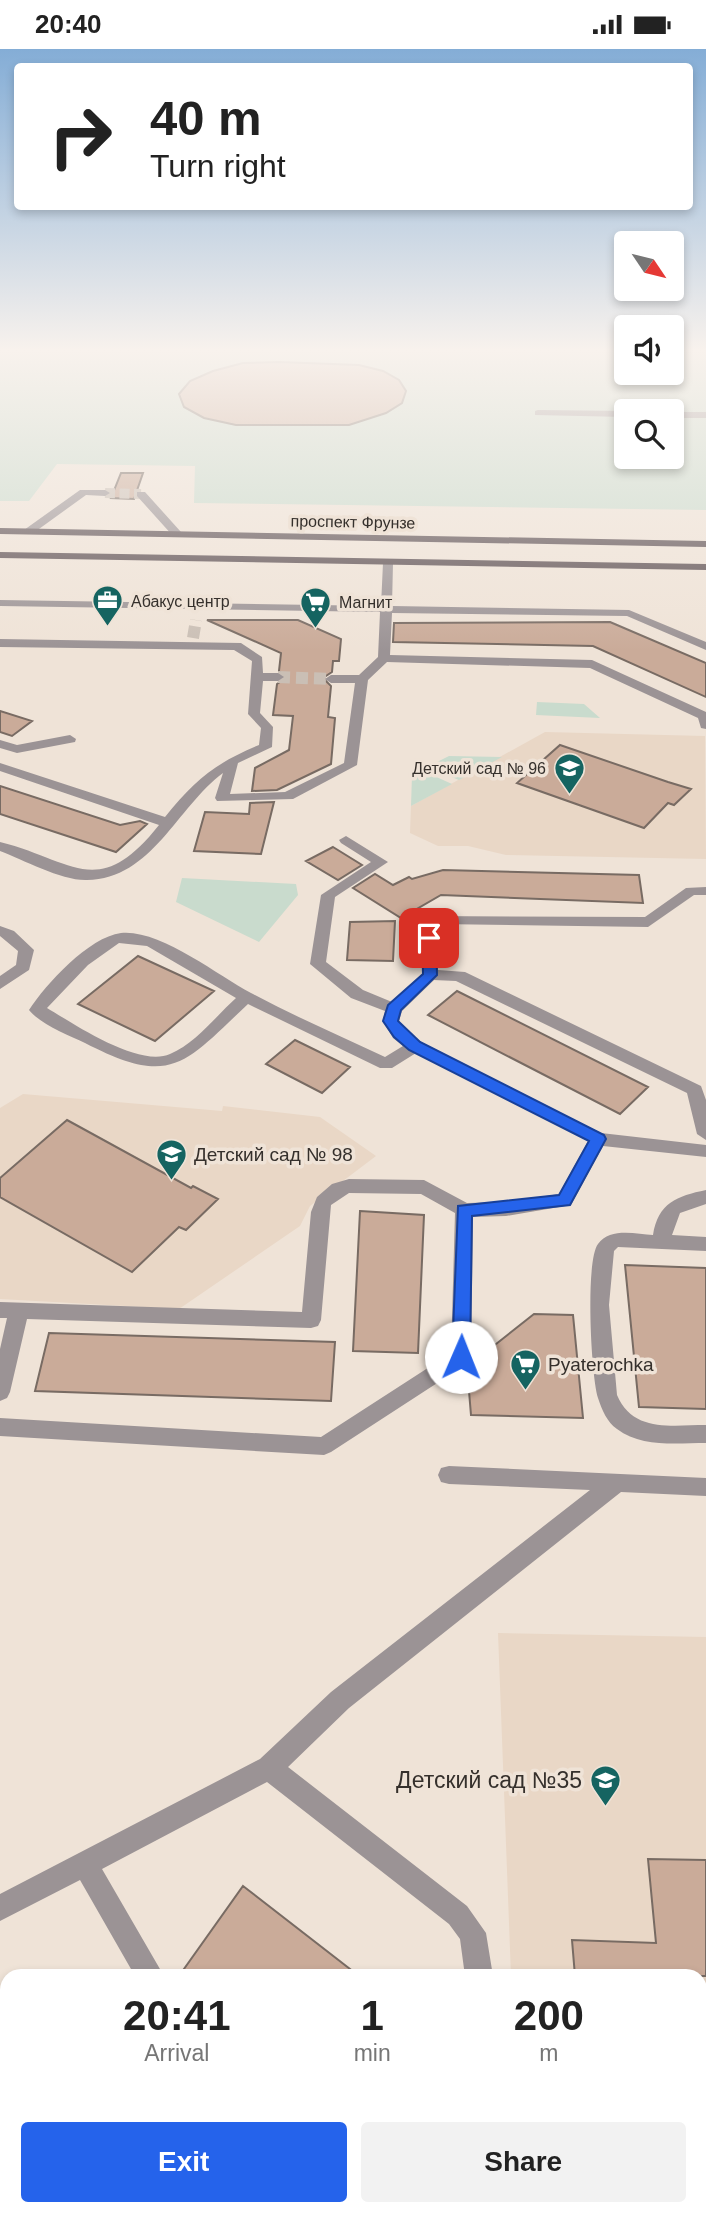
<!DOCTYPE html>
<html lang="en">
<head>
<meta charset="utf-8">
<style>
  :root { --surface:#fff; --page:#f2f2f2; --text:#222; --muted:#767676; --accent:#2563eb }
  body { margin:0; font-family:Arial,sans-serif; background:var(--page); color:var(--text); height:100vh; display:flex; flex-direction:column; font-size:26px; white-space:nowrap }
  * { box-sizing:border-box; margin:0 }
  p { font-size:23px; color:var(--muted) }
  .icon { flex:none; width:38px; height:38px; fill:none; stroke:currentColor; stroke-width:2; stroke-linecap:round; stroke-linejoin:round }
  .map { position:relative; flex:1; overflow:hidden }
  .side { position:absolute; left:0px; top:1920px; width:707px; height:247px; display:flex; flex-direction:column; background:var(--surface); border-radius:21px 21px 0 0; box-shadow:0 4px 10px #0003 }
  .side>* { flex:none }
  .banner { position:absolute; left:14px; top:14px; width:679px; height:147px; border-radius:7px; box-shadow:0 4px 10px #0003; background:#fff; color:var(--text); overflow:hidden }
  .needle { width:46px; rotate:125deg }
  .controls { position:absolute; left:614px; top:182px; display:grid; gap:14px }
  .controls a { display:grid; place-items:center; width:70px; height:70px; border-radius:7px; background:var(--surface); box-shadow:0 4px 10px #0003; font-size:35px }
  .pin { position:absolute; display:grid; place-items:center; width:60px; height:60px; color:#fff; margin:-30px; border-radius:14px; box-shadow:0 4px 10px #0006 }
  .me { position:absolute; width:77px; margin:-38px; rotate:1deg; stroke-linejoin:round; filter:drop-shadow(0 0 5px #0008) }
  .turn { display:flex; align-items:center; gap:24px; height:147px; padding:0 21px; font-size:32px }
  .turn .icon { width:91px; height:91px; stroke-width:2.5 }
  .turn b { display:block; font-size:49px; line-height:60px }
  .eta { display:flex; justify-content:space-evenly; align-items:center; height:119px; text-align:center }
  .eta b { font-size:42px; font-weight:800; line-height:49px }
  .button { display:flex; gap:14px; margin-top:auto; padding:14px 21px }
  .button a { flex:1; height:80px; border-radius:7px; background:var(--accent); color:#fff; font-size:28px; font-weight:800; line-height:80px; text-align:center }
  .button a+a { background:var(--page); color:var(--text) }
  .status { display:flex; justify-content:space-between; align-items:center; height:49px; padding:0 35px; background:var(--surface); direction:ltr }
  .status svg { height:19px; fill:currentColor }
  .map>svg:first-child { display:block }
  .built { fill:#e9d7c6 }
  .green { fill:#c9dbcd; fill-rule:evenodd }
  .building { fill:#caab99; stroke:#786b63; stroke-width:2 }
  .lines { fill:none; stroke-linecap:round; stroke-linejoin:round }
  .minor-tunnel-far1 { stroke:#cabfb5; stroke-width:10; stroke-dasharray:10 4.5; stroke-linecap:butt }
  .minor-tunnel { stroke:#cabfb5; stroke-width:12; stroke-dasharray:12 6; stroke-linecap:butt }
  .minor { fill:#9b9395; fill-rule:evenodd }
  .major { fill:#5e5154; fill-rule:evenodd }
  .route { fill:#2563eb; stroke:#184099; stroke-width:2 }
  .labels { text-anchor:middle; dominant-baseline:central; stroke-width:7; stroke-linejoin:round; paint-order:stroke }
  .far-street-label { font-size:16px; fill:#35302c; stroke:#efe3d7 }
  .far-poi-label { font-size:16px; fill:#35302c; stroke:#efe3d7; text-anchor:start }
  .poi-label { font-size:19px; fill:#35302c; stroke:#efe3d7; text-anchor:start }
  .near-poi-label { font-size:23px; fill:#35302c; stroke:#efe3d7; text-anchor:end }
</style>
</head>
<body>
<div class="status"><b>20:40</b><svg viewBox="0 0 49 12"><path d="M0 12V9h3v3zM5 12V6h3v6zM10 12V3h3v9zM15 12V0h3v12zM26 1h20v11H26zM47 4h2v5h-2z"/></svg></div>
<div class="map">
<svg width="706" height="2166" viewBox="0 0 706 2166">
  <rect width="100%" height="100%" fill="#efe3d7"/>
  <!-- built -->
  <path class="built" d="M545,683l160,4 1,123 -200,-4 -38,-9h-30l-28,-13 1,-27z
    M23,1045l199,17 1,-5 97,11 56,39 -66,50 -10,20 -121,83 -179,-10v-191z
    M498,1584l208,4v578h-186v-6h180v-233h-189z"/>
  <!-- green -->
  <path class="green" d="M0,299h626v25h46v-25h34v162l-512,-7 1,-37 -138,-2 -28,37h-29zM626,362h46v46h-46z
    M537,653l47,2 16,14 -64,-3z
    M449,707l53,1 -43,23 -32,-13z
    M412,726h20l20,9 -41,22z
    M182,829l114,6 2,11 -39,47 -83,-40z"/>
  <!-- building -->
  <path class="building" d="M279,313l80,3 24,6 16,9 7,11 -4,12 -16,10 -37,12h-113l-32,-7 -20,-11 -5,-13 11,-13 23,-10 30,-8z
    M121,424h22l-9,26 -23,-1z
    M207,571h91l43,19 -2,22h-6l-1,11 -9,6 8,8 -3,31 7,1 -4,46 -54,26 -25,1 3,-23 34,-18 4,-34 -20,-1 4,-31 9,-6 -7,-7 2,-18z
    M610,573l96,41v34l-113,-51 -200,-4 1,-19z
    M0,662l32,10 -20,15 -12,-4z
    M560,696l108,37 23,7 -17,16 -6,-2 -24,25 -127,-45z
    M0,737l120,39 20,-4 7,3 -31,28 -116,-38z
    M274,753l-13,52 -67,-3 11,-39 44,2 1,-11z
    M333,798l29,18 -24,15 -32,-19z
    M443,821l196,5 4,28 -202,-8 -40,23 -48,-30 22,-14 18,11 16,-8 3,2z
    M395,872l-2,40 -46,-1 3,-38z
    M138,907l76,35 -59,50 -77,-37z
    M457,942l191,96 -28,27 -192,-99z
    M295,991l55,27 -28,26 -56,-29z
    M67,1071l124,68 2,-2 25,13 -32,31 -7,-3 -47,45 -132,-75v-19z
    M360,1162l64,4 -6,138 -65,-2z
    M625,1216l81,3v141l-67,-2z
    M534,1265l39,1 10,103 -112,-3 -4,-48z
    M49,1284l286,9 -4,59 -296,-10z
    M648,1810l58,1v116h-131l-3,-36 84,3z
    M243,1837l116,90h-180z"/>
  <g class="lines">
    <!-- minor-tunnel-far1 -->
    <path class="minor-tunnel-far1" d="M105,444l36,1"/>
    <!-- minor-tunnel -->
    <path class="minor-tunnel" d="M193,589l3,-18
      M278,628l53,2"/>
    <!-- minor -->
    <path class="minor" d="M538,361l88,1v6l-91,-2v-4z
      M672,363h34v6h-34z
      M80,441h25l5,3 -5,3 -19,-1 -54,39h-8v-4z
      M137,443h8l36,40v4h-8l-36,-40z
      M388,511l5,3 -1,43 237,4 77,32v8l-79,-34 -235,-3 -2,42 202,5 114,52v17l-5,-1 -3,-10 -108,-50 -203,-6 -19,18 -11,85 -64,34 -76,2 -2,-3 8,-25c-46,34 -71,106 -136,107 -25,1 -63,-20 -87,-29v-9c73,18 98,60 159,-17l-159,-54v-8l165,54c29,-36 50,-54 94,-72l2,-17 -13,-14 4,-53 -18,-11 -234,-3v-8l241,4 21,14 1,16h15l6,4 -6,4h-15l-3,32 13,14 -1,20 -34,16 -8,31 55,-2 59,-29 11,-80h-24l-6,-4 6,-4h28l19,-18 2,-45 -380,-6v-6l381,6 2,-43z
      M70,686l6,4 -1,3 -58,11 -17,-5v-8l17,5z
      M346,787l42,26 -53,35 -9,65 37,28 29,12 30,-28 2,-58 221,1 41,-29 20,-1v8h-12l-46,32 -211,-3 1,46 27,2 236,114 5,14v40l-9,-6 -10,-41 -231,-112 -22,-1 -32,31 -3,10 6,9 16,12 180,91 105,12v12l-103,-11 -32,59 -65,11 -33,1 -2,140 -3,6 -137,89 -7,3 -324,-19v-18l321,19 130,-84 4,-140 -34,-19 -72,-1 -18,12 -10,115 -3,6 -7,2 -284,-9 -17,73 -3,6 -7,3v-52l7,-31h-7v-16l302,10 9,-100 6,-15 15,-13 17,-5 75,1 43,23 39,-1 53,-8 29,-53 -172,-88 -24,15h-12l-132,-64c-64,60 -76,84 -163,39 -17,-8 -45,-19 -56,-33 17,-26 60,-73 92,-77 39,-4 96,42 130,60 43,23 89,43 134,64l18,-11 -10,-8 -10,-17 2,-10 -34,-13 -41,-34 11,-69 50,-33 -30,-19 -2,-3zM119,894l28,3 89,52c-20,18 -40,45 -66,56 -31,14 -96,-30 -123,-46l41,-43z
      M0,877l14,5 20,19 -5,20 -29,19v-13l16,-11 2,-14 -18,-15z
      M706,1141v14l-26,9 -8,22 34,2v14l-88,-4 -4,4 -5,54 8,90c16,38 55,30 89,30v18c-29,0 -64,5 -89,-14 -10,-7 -15,-19 -19,-31 -7,-22 -13,-137 0,-154 12,-17 38,-10 55,-9 5,-32 24,-39 53,-45z
      M449,1417l257,12v18l-85,-4 -272,216 -61,59 179,139 19,27 7,43h-28l-5,-37 -11,-15 -182,-142 -165,87 62,107h-29l-55,-96 -80,41v-27l260,-135 71,-67 259,-202 -141,-6 -8,-2 -3,-7 3,-7z
      M227,2160h30l-1,6h-30z
      M484,2160h30v6h-30z"/>
    <!-- major -->
    <path class="major" d="M0,479l706,13v6l-706,-13z
      M0,503l706,12v6l-706,-12z"/>
  </g>
  <!-- sky -->
  <linearGradient id="sky" x2="0" y2="1"><stop stop-color="#84add6"/><stop offset="0.5" stop-color="#f8f2ed"/><stop offset="1" stop-color="#f8f2ed" stop-opacity="0"/></linearGradient>
  <rect width="706" height="602" fill="url(#sky)"/>
  <!-- route -->
  <path class="route" d="M429,885l7,4 1,37 -36,35 -3,11 22,21 184,93 2,4 -36,66 -98,11 -2,141 -9,8 -9,-8 6,-151 101,-11 30,-54 -180,-91 -15,-13 -11,-16 5,-16 35,-31 -1,-36z"/>
  <!-- icons -->
  <defs>
    <symbol id="office-pin" viewBox="-11 -11 22 30"><path d="M0 17L-7.5 6A9.5 9.5 0 1 1 7.5 6Z" fill="#156461" stroke="#efe3d7"/><path d="M-6-3h4V-5.5h4V-3h4V5H-6ZM-1-4.5V-3h2v-1.5ZM-6 0V1H6V0Z" fill="#fff"/></symbol>
    <symbol id="supermarket-pin" viewBox="-11 -11 22 30"><path d="M0 17L-7.5 6A9.5 9.5 0 1 1 7.5 6Z" fill="#156461" stroke="#efe3d7"/><path d="M-6-5.5h2.5l.6 2H6L4.5 2H-2.5L-4.4-4H-6ZM-1.5 3.2a1.3 1.3 0 1 0 .1 0ZM3 3.2a1.3 1.3 0 1 0 .1 0Z" fill="#fff"/></symbol>
    <symbol id="school-pin" viewBox="-11 -11 22 30"><path d="M0 17L-7.5 6A9.5 9.5 0 1 1 7.5 6Z" fill="#156461" stroke="#efe3d7"/><path d="M0-5L7-2L0 1L-7-2ZM-4 1L0 2.5L4 1V4Q0 6-4 4Z" fill="#fff"/></symbol>
  </defs>
  <g fill-rule="evenodd">
    <use href="#office-pin" x="90" y="534" width="35" height="47"/>
    <use href="#supermarket-pin" x="298" y="536" width="35" height="47"/>
    <use href="#school-pin" x="552" y="702" width="35" height="47"/>
    <use href="#school-pin" x="154" y="1088" width="35" height="47"/>
    <use href="#supermarket-pin" x="508" y="1298" width="35" height="47"/>
    <use href="#school-pin" x="588" y="1714" width="35" height="47"/>
  </g>
  <g class="labels">
    <!-- far-street labels -->
    <g class="far-street-label">
      <text transform="translate(353 473) rotate(1)">проспект Фрунзе</text>
    </g>
    <!-- far-poi labels -->
    <g class="far-poi-label">
      <text x="131" y="552">Абакус центр</text>
      <text x="339" y="553">Магнит</text>
      <text x="546" y="719" text-anchor="end">Детский сад № 96</text>
    </g>
    <!-- poi labels -->
    <g class="poi-label">
      <text x="194" y="1105">Детский сад № 98</text>
      <text x="548" y="1315">Pyaterochka</text>
    </g>
    <!-- near-poi labels -->
    <g class="near-poi-label">
      <text x="582" y="1731">Детский сад №35</text>
    </g>
  </g>
</svg>
<div class="controls">
<a><svg class="needle" viewBox="-14 -14 28 28"><path d="M0-13l5 13h-10z" fill="#e53935"/><path d="M0 13l5-13h-10z" fill="#767676"/></svg></a>
<a><svg class="icon" aria-label="sound" viewBox="0 0 24 24"><path d="M4 9h4l5-4v14l-5-4H4zM17 9q2 3 0 6"/></svg></a>
<a><svg class="icon" aria-label="search" viewBox="0 0 24 24"><circle cx="10" cy="10" r="6"/><path d="M15 15l6 6"/></svg></a>
</div>
<div class="pin" style="left:429px;top:889px;background:#d93025"><svg class="icon" aria-label="arrive" viewBox="0 0 24 24"><path d="M6 21V4h12l-3 4 3 4H6"/></svg></div>
<svg class="me" style="left:461px;top:1308px" viewBox="-20 -20 40 40"><circle r="19" fill="#fff"/><path d="M0-13L10 11 0 6-10 11z" fill="#2563eb"/></svg>
<div class="banner">
<div class="turn"><svg class="icon" aria-label="right" viewBox="0 0 24 24"><path d="M7 20v-9h11M14 6l5 5-5 5"/></svg><div><b>40 m</b>Turn right</div></div>
</div>
<section class="side">
<div class="eta">
<div><b>20:41</b><p>Arrival</p></div>
<div><b>1</b><p>min</p></div>
<div><b>200</b><p>m</p></div>
</div>
<div class="button"><a>Exit</a><a>Share</a></div>
</section>
</div>
</body>
</html>
